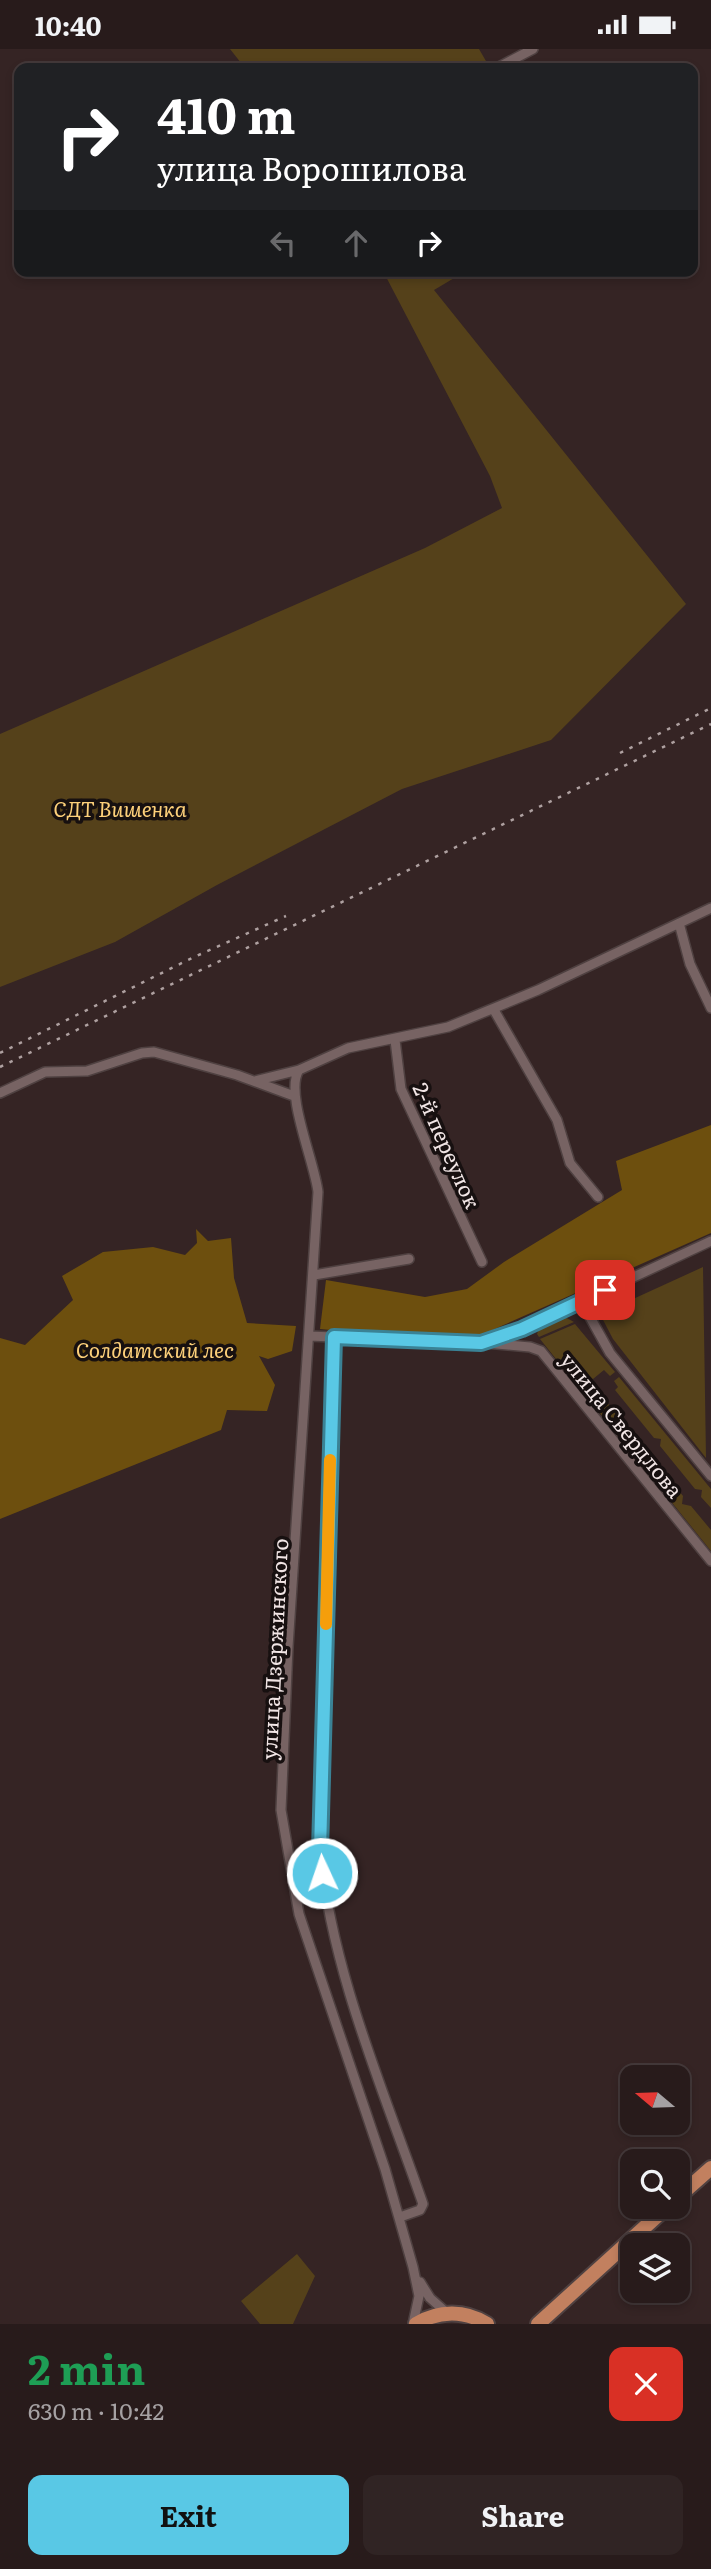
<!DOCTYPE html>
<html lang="en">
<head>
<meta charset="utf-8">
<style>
  :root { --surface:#281b1b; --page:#302424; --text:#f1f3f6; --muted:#a5a1a3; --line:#44393a; --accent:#59c8e5 }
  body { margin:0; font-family:Literata,serif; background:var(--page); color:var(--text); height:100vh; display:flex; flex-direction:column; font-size:26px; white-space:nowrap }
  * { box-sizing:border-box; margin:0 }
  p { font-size:23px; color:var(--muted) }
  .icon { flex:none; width:38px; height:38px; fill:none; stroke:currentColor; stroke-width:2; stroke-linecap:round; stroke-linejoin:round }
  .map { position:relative; height:2275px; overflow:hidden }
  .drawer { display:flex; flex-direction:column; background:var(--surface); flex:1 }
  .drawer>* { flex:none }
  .guide { position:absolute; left:14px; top:14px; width:684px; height:214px; border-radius:14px; box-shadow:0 4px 10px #0003,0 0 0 2px var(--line); background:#202124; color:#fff; overflow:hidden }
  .needle { width:46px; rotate:289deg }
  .buttons { position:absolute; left:620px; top:2016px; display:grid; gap:14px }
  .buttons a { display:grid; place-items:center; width:70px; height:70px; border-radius:14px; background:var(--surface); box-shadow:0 4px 10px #0003,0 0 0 2px var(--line); font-size:35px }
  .pin { position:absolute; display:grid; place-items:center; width:60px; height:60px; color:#fff; margin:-30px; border-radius:14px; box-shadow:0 4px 10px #0006 }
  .me { position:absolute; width:77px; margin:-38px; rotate:357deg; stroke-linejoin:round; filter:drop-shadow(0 0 5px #0008) }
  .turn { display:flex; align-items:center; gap:24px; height:147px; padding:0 28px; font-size:32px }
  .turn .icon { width:91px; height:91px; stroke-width:2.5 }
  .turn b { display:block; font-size:49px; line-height:60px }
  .lanes { display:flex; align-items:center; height:66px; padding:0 28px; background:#0003; justify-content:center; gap:35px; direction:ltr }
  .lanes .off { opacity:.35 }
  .round { display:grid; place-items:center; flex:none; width:74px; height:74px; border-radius:14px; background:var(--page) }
  .head { display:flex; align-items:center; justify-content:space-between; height:119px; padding:0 28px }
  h1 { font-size:42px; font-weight:700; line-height:52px; color:#1e9e55 }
  .action { display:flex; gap:14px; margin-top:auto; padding:14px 28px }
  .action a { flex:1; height:80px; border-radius:14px; background:var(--accent); color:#111; font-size:28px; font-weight:700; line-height:80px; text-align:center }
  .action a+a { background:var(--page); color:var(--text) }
  .status { display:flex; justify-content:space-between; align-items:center; height:49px; padding:0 35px; background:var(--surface); direction:ltr }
  .status svg { height:19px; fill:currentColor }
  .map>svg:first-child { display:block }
  .green { fill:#55411a }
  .forest { fill:#6d4f0e }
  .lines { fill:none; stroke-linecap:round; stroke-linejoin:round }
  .minor-casing { stroke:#4f4141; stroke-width:12 }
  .primary-casing { stroke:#4f4141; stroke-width:18 }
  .minor { stroke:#776363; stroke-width:9 }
  .primary { stroke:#c2805f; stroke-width:14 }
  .rail { stroke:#aea0a0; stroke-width:2.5; stroke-dasharray:3.5 7; stroke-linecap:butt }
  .route-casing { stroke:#3a8295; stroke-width:18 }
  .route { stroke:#59c8e5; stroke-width:12 }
  .slow { stroke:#f59e0b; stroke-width:12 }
  .labels { text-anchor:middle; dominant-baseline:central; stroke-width:7; stroke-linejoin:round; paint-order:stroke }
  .park-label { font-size:21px; font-style:italic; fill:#fdd07a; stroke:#171010 }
  .street-label { font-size:21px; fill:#f1e5e5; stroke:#171010 }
</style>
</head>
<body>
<div class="status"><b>10:40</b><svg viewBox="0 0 49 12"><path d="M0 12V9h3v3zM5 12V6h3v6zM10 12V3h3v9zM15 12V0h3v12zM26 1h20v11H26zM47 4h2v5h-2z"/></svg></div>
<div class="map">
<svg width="711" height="2275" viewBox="0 0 711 2275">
  <rect width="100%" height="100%" fill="#352424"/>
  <!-- green -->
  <path class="green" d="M230,0h249l11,19h-245z
    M383,222h83l-32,19 252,314 -135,136 -149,49 -185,96 -102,57 -115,45v-253l425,-186 77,-40 -12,-32z
    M703,1218l3,191 -93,-119 -11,-21 7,-8z
    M565,1268l9,5 -35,15 -2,-3 2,-5z
    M575,1275l40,48 -5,4 -6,-6 -11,9 -29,-10 -24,-30z
    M568,1325l22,8 -3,3 5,7 -6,4z
    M619,1328l92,112v19l-10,-11 1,-7 -7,-1 -35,-43 1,-7 -7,-1 -39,-48 3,-3 -4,-6z
    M596,1347l5,6 3,-3 39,47 -1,9 9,1 32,40 -1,8 9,2 20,24v21l-121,-150z
    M297,2205l18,22 -22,48h-33l-19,-23z"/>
  <!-- forest -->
  <path class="forest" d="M711,1076v108l-230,102h-98l-63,-6 6,-49 99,17 42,-8 37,-27 118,-72 -6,-29z
    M196,1180l12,12 23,-3 3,40 13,45 49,3 -4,25 -24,8 -9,-3 16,29 -8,26 -40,-1 -6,20 -221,89v-181l25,7 48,-45 -11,-24 41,-24 50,-5 32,8 12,-12z"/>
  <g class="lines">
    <defs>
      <path id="minor" d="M497,19l36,-19
        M679,874l11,41 21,44
        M494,961l63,110 13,43 28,34
        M395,991l6,49 81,173
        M299,1021c-15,22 16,93 19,122l-30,455 -7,163 18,104 86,255 28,98 6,29 -6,28
        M255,1032l44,-11 49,-22 100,-21 90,-37 173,-82
        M0,1044l45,-21 42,-1 55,-18 12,-1 83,23 57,21
        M314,1226l95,-16
        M581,1252l29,52 101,123
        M309,1287l172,7 41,-14 189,-88
        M334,1288l-14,514c12,121 63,238 103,353l-3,6 -20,7
        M486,1294l44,4 11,4 170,210
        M420,2233l10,16 17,15"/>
      <path id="primary" d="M677,2149l34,-30
        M416,2275c23,-14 49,-14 71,0
        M538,2275l129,-117"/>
    </defs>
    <!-- minor casing -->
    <use href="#minor" class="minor-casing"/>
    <!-- primary casing -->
    <use href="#primary" class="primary-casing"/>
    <!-- minor -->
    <use href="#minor" class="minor"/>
    <!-- primary -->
    <use href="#primary" class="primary"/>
    <!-- rail -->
    <path class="rail" d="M620,704l91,-45
      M0,1004l192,-95 94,-42
      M0,1018l711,-343"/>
  </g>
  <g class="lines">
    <defs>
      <path id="route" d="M322,1824l-2,-22 14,-514 147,6 41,-14 83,-39"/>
    </defs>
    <!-- route casing -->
    <use href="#route" class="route-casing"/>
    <!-- route -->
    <use href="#route" class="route"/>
    <!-- slow -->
    <path class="slow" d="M326,1575l4,-164"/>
  </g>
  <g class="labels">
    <!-- park labels -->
    <g class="park-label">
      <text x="120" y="758">СДТ Вишенка</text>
      <text x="155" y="1299">Солдатский лес</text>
    </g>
    <!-- street labels -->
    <g class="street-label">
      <text transform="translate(448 1096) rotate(66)">2-й переулок</text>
      <text transform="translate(623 1375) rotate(51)">улица Свердлова</text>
      <text transform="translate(273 1600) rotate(-87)">улица Дзержинского</text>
    </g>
  </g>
</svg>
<div class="buttons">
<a><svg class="needle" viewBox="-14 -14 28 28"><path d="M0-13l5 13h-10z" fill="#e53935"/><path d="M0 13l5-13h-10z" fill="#a5a1a3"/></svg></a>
<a><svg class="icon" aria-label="search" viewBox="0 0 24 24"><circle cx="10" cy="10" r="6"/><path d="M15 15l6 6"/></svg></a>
<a><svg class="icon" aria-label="layers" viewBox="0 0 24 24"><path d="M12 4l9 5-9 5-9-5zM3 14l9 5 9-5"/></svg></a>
</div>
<div class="pin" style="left:605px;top:1241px;background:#d93025"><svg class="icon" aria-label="arrive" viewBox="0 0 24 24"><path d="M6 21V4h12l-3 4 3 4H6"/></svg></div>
<svg class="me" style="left:322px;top:1824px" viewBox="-20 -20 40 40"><circle r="17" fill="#59c8e5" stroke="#fff" stroke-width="3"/><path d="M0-11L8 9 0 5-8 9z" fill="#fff"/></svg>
<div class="guide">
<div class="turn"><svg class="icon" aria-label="right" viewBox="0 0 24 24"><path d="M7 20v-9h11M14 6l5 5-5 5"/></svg><div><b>410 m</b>улица Ворошилова</div></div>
<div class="lanes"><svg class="icon off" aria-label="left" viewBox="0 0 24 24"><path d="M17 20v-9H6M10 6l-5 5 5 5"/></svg><svg class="icon off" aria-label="ahead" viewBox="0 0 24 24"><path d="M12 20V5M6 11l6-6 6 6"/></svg><svg class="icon" aria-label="right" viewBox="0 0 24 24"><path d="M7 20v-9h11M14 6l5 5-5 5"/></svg></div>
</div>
</div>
<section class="drawer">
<div class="head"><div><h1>2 min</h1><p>630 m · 10:42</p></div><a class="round" style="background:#d93025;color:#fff"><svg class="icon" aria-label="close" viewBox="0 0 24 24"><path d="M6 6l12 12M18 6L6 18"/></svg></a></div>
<div class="action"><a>Exit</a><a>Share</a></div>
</section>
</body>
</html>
